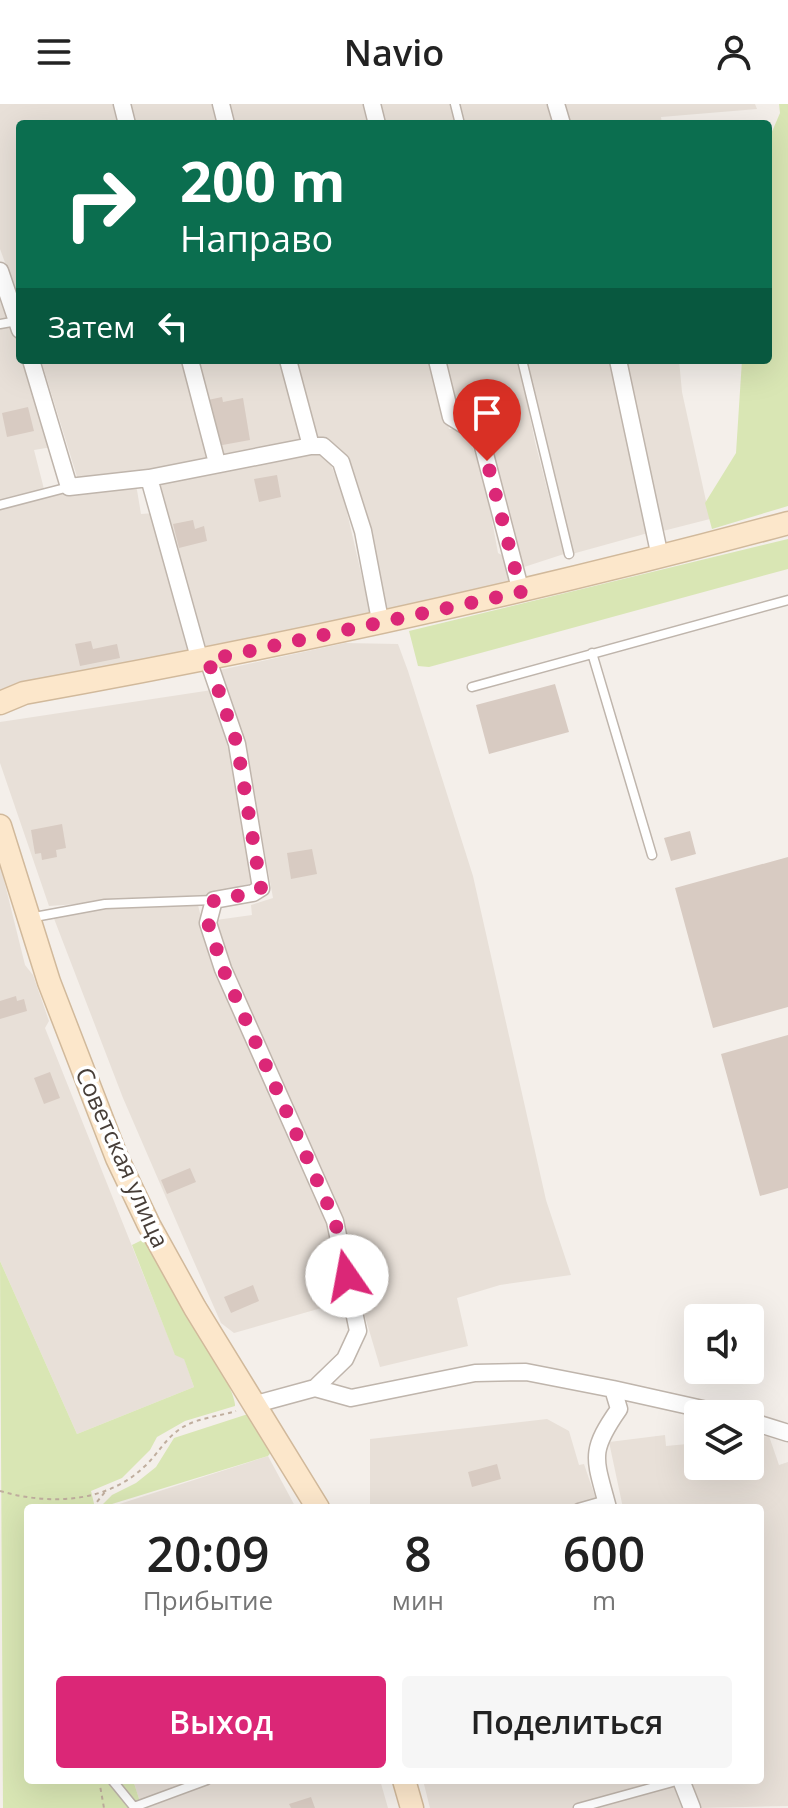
<!DOCTYPE html>
<html lang="ru">
<head>
<meta charset="utf-8">
<style>
  :root { --surface:#fff; --page:#f6f6f6; --text:#222; --muted:#767676; --accent:#db2777 }
  body { margin:0; font-family:"Open Sans",sans-serif; background:var(--page); color:var(--text); height:100vh; display:flex; flex-direction:column; font-size:30px; white-space:nowrap }
  * { box-sizing:border-box; margin:0 }
  p { font-size:26px; color:var(--muted) }
  .icon { flex:none; width:44px; height:44px; fill:none; stroke:currentColor; stroke-width:2; stroke-linecap:round; stroke-linejoin:round }
  .map { position:relative; flex:1; overflow:hidden }
  .panel { position:absolute; left:24px; top:1400px; width:740px; height:280px; display:flex; flex-direction:column; background:var(--surface); border-radius:8px; box-shadow:0 8px 32px #0002 }
  .panel>* { flex:none }
  .hud { position:absolute; left:16px; top:16px; width:756px; height:244px; border-radius:8px; box-shadow:0 8px 32px #0002; background:#0b6e4f; color:#fff; overflow:hidden }
  .controls { position:absolute; left:684px; top:1200px; display:grid; gap:16px }
  .controls a { display:grid; place-items:center; width:80px; height:80px; border-radius:8px; background:var(--surface); box-shadow:0 8px 32px #0002; font-size:40px }
  .pin { position:absolute; display:grid; place-items:center; width:68px; height:68px; color:#fff; margin:-82px -34px; border-radius:50% 50% 50% 0; rotate:-45deg; box-shadow:0 0 8px #0007 }
  .pin .icon { rotate:45deg }
  .me { position:absolute; width:88px; margin:-44px; rotate:348deg; stroke-linejoin:round; filter:drop-shadow(0 0 6px #0008) }
  .turn { display:flex; align-items:center; gap:28px; height:168px; padding:0 32px; font-size:36px }
  .turn .icon { width:104px; height:104px; stroke-width:2.5 }
  .turn b { display:block; font-size:56px; line-height:68px }
  .then { display:flex; align-items:center; height:76px; padding:0 32px; background:#0003; gap:16px; font-size:30px }
  .eta { display:flex; justify-content:space-evenly; align-items:center; height:136px; text-align:center }
  .eta b { font-size:48px; font-weight:600; line-height:56px }
  .cta { display:flex; gap:16px; margin-top:auto; padding:16px 32px }
  .cta a { flex:1; height:92px; border-radius:8px; background:var(--accent); color:#fff; font-size:32px; font-weight:600; line-height:92px; text-align:center }
  .cta a+a { background:var(--page); color:var(--text) }
  header { display:flex; justify-content:space-between; align-items:center; height:104px; padding:0 32px; background:var(--surface); font-size:36px; font-weight:600 }
  .map>svg:first-child { display:block }
  .residential { fill:#e8e0d8 }
  .green { fill:#d9e6b4 }
  .building { fill:#d8cbc2 }
  .lines { fill:none; stroke-linecap:round; stroke-linejoin:round }
  .lane-casing { stroke:#bfb5ac; stroke-width:11 }
  .street-casing { stroke:#bfb5ac; stroke-width:19 }
  .secondary-casing { stroke:#d1b99b; stroke-width:25 }
  .path { stroke:#c0ae9e; stroke-width:2; stroke-dasharray:4 4; stroke-linecap:butt }
  .lane { stroke:#fff; stroke-width:8 }
  .street { stroke:#fff; stroke-width:16 }
  .secondary { stroke:#fce7cb; stroke-width:22 }
  .route { stroke:#db2777; stroke-width:14; stroke-dasharray:0 25.2 }
  .labels { text-anchor:middle; dominant-baseline:central; stroke-width:7; stroke-linejoin:round; paint-order:stroke }
  .street-label { font-size:24px; fill:#473e38; stroke:#fff }
</style>
</head>
<body>
<header><svg class="icon" aria-label="menu" viewBox="0 0 24 24"><path d="M4 6h16M4 12h16M4 18h16"/></svg>Navio<svg class="icon" aria-label="person" viewBox="0 0 24 24"><circle cx="12" cy="8" r="4"/><path d="M4 21q1-7 8-7t8 7"/></svg></header>
<div class="map">
<svg width="788" height="1704" viewBox="0 0 788 1704">
  <rect width="100%" height="100%" fill="#f4efea"/>
  <!-- residential -->
  <path class="residential" d="M0,0h117l5,20h-102v179l-20,-54z
    M126,0h88l6,20h-89z
    M228,0h137l5,20h-136z
    M377,0h74l5,20h-74z
    M459,0h92l6,20h-93z
    M560,0h195l2,5 -96,8 1,7h-96z
    M0,187l20,52v17h6l26,87 -18,3 10,39 -44,12z
    M41,256h143l29,101 -60,11 -75,8z
    M193,256h90l20,75 -4,7 -80,16z
    M297,256h134l18,69h17l19,53 13,71 7,4 6,30 -126,27 -33,-129 -14,-38 -21,-10z
    M440,256h79l16,82 29,112 -46,15 -37,-144 -27,-14z
    M524,256h90l34,173 -76,21z
    M621,256h58l3,32 28,127 -51,13z
    M319,346l10,10 14,35 28,121 -168,37 -48,-172z
    M136,380l5,30 13,-1 40,142 -194,38v-184l76,-19z
    M345,539l53,1 10,27 65,205 73,324 25,75 -71,10 -43,13 11,48 -88,21 -49,-165 -104,-236 -11,-46 36,-5 -1,-10 22,-7 -24,-130 -29,-98z
    M212,586l25,90 19,102 -50,13 -157,11 -49,-143v-41z
    M0,760l25,101 8,10 16,46 -4,7 130,326 9,4 10,29 -117,47 -77,-173z
    M198,801l8,33 122,284 18,79 -112,32 -13,-10 -34,-77 -64,-148 -70,-182 61,-9z
    M547,1315l22,12 10,34 5,-1 15,44h-229v-69z
    M665,1331l1,11 32,-3v23h52v-28l19,-2 10,29 9,-3v344l-88,2 -9,-28h69v-272h-137l-14,-66z
    M268,1352l28,52h-189z
    M133,1676h247l8,28h-246z
    M423,1676h248l11,28h-252z"/>
  <!-- green -->
  <path class="green" d="M779,0h9v402l-76,23 -7,-26 31,-50 6,-93h26v-219l12,-28z
    M788,435v30l-359,98 -11,-1 -9,-35z
    M144,1135c15,25 94,148 91,167l-50,15 -28,16 -7,13 -28,28 -31,13 4,17h-67v272h105l9,28h-139l-3,-547 77,173 117,-47 -10,-28 -9,-4 -43,-110z
    M248,1310l25,36 -5,6 -169,52 13,-13 24,-12 20,-16 18,-29z"/>
  <!-- building -->
  <path class="building" d="M222,293l1,5 20,-4 7,42 -33,6 -9,-46z
    M28,303l6,24 -27,6 -5,-24z
    M277,371l4,22 -22,5 -5,-23z
    M193,416l2,9 9,-3 3,15 -28,7 -6,-24z
    M91,537l2,8 24,-5 3,14 -40,8 -5,-22z
    M555,580l14,48 -80,22 -13,-49z
    M62,720l4,24 -10,2 1,7 -15,3 -1,-7 -6,1 -4,-24z
    M690,727l6,23 -25,7 -7,-23z
    M312,745l5,25 -26,5 -4,-26z
    M788,753v150l-75,21 -38,-140z
    M16,892l1,5 7,-2 3,12 -27,8v-18z
    M788,931v153l-28,8 -39,-142z
    M50,968l10,26 -16,6 -10,-26z
    M190,1064l6,14 -29,12 -6,-14z
    M253,1181l6,16 -28,12 -7,-16z
    M497,1360l4,15 -29,8 -4,-15z
    M311,1693l4,11h-24l-2,-4z"/>
  <g class="lines">
    <defs>
      <path id="lane" d="M455,0l5,20
        M0,220l17,-3
        M522,256l47,194
        M0,401l69,-18
        M592,549l60,202
        M472,583l316,-87
        M29,814l76,-14 109,-4
        M578,1404l28,-8
        M112,1676l22,27 73,-27
        M578,1704l102,-28"/>
      <path id="street" d="M122,0l5,20
        M221,0l5,20
        M372,0l5,20
        M556,0l6,20
        M0,167l20,59
        M31,256l38,127 80,-9 51,183
        M190,256l27,103
        M288,256l23,86h12l18,16 22,69 17,89
        M437,256l14,57 29,18 41,157
        M618,256l42,197
        M149,374l162,-32
        M208,556l29,84 24,144 -8,5 -39,7 -6,23 15,46 112,252 23,110 -13,28 -30,29 -59,16
        M315,1284l36,10 124,-25 51,-1 87,17 6,20c-31,44 -24,49 -11,99
        M613,1285l112,25
        M750,1317l38,12
        M681,1676l11,28"/>
      <path id="secondary" d="M0,599l24,-10c257,-46 512,-102 764,-170
        M0,722l49,156 68,176 32,67 46,83 123,200
        M404,1676l8,28"/>
    </defs>
    <!-- lane casing -->
    <use href="#lane" class="lane-casing"/>
    <!-- street casing -->
    <use href="#street" class="street-casing"/>
    <!-- secondary casing -->
    <use href="#secondary" class="secondary-casing"/>
    <!-- path -->
    <path class="path" d="M0,1387c48,14 106,13 145,-25 14,-13 20,-28 38,-39 15,-9 37,-11 53,-16
      M92,1404l13,-16
      M99,1676l5,28"/>
    <!-- lane -->
    <use href="#lane" class="lane"/>
    <!-- street -->
    <use href="#street" class="street"/>
    <!-- secondary -->
    <use href="#secondary" class="secondary"/>
  </g>
  <g class="lines">
    <!-- route -->
    <path class="route" d="M347,1172l-12,-55 -112,-252 -15,-46 6,-23 39,-7 8,-5 -24,-144 -29,-84 313,-68 -34,-131"/>
  </g>
  <g class="labels">
    <!-- street labels -->
    <g class="street-label">
      <text transform="translate(123 1053) rotate(66)">Советская улица</text>
    </g>
  </g>
</svg>
<div class="controls">
<a><svg class="icon" aria-label="sound" viewBox="0 0 24 24"><path d="M4 9h4l5-4v14l-5-4H4zM17 9q2 3 0 6"/></svg></a>
<a><svg class="icon" aria-label="layers" viewBox="0 0 24 24"><path d="M12 4l9 5-9 5-9-5zM3 14l9 5 9-5"/></svg></a>
</div>
<div class="pin" style="left:487px;top:357px;background:#d93025"><svg class="icon" aria-label="arrive" viewBox="0 0 24 24"><path d="M6 21V4h12l-3 4 3 4H6"/></svg></div>
<svg class="me" style="left:347px;top:1172px" viewBox="-20 -20 40 40"><circle r="19" fill="#fff"/><path d="M0-13L10 11 0 6-10 11z" fill="#db2777"/></svg>
<div class="hud">
<div class="turn"><svg class="icon" aria-label="right" viewBox="0 0 24 24"><path d="M7 20v-9h11M14 6l5 5-5 5"/></svg><div><b>200 m</b>Направо</div></div>
<div class="then">Затем<svg class="icon" aria-label="left" viewBox="0 0 24 24"><path d="M17 20v-9H6M10 6l-5 5 5 5"/></svg></div>
</div>
<section class="panel">
<div class="eta">
<div><b>20:09</b><p>Прибытие</p></div>
<div><b>8</b><p>мин</p></div>
<div><b>600</b><p>m</p></div>
</div>
<div class="cta"><a>Выход</a><a>Поделиться</a></div>
</section>
</div>
</body>
</html>
